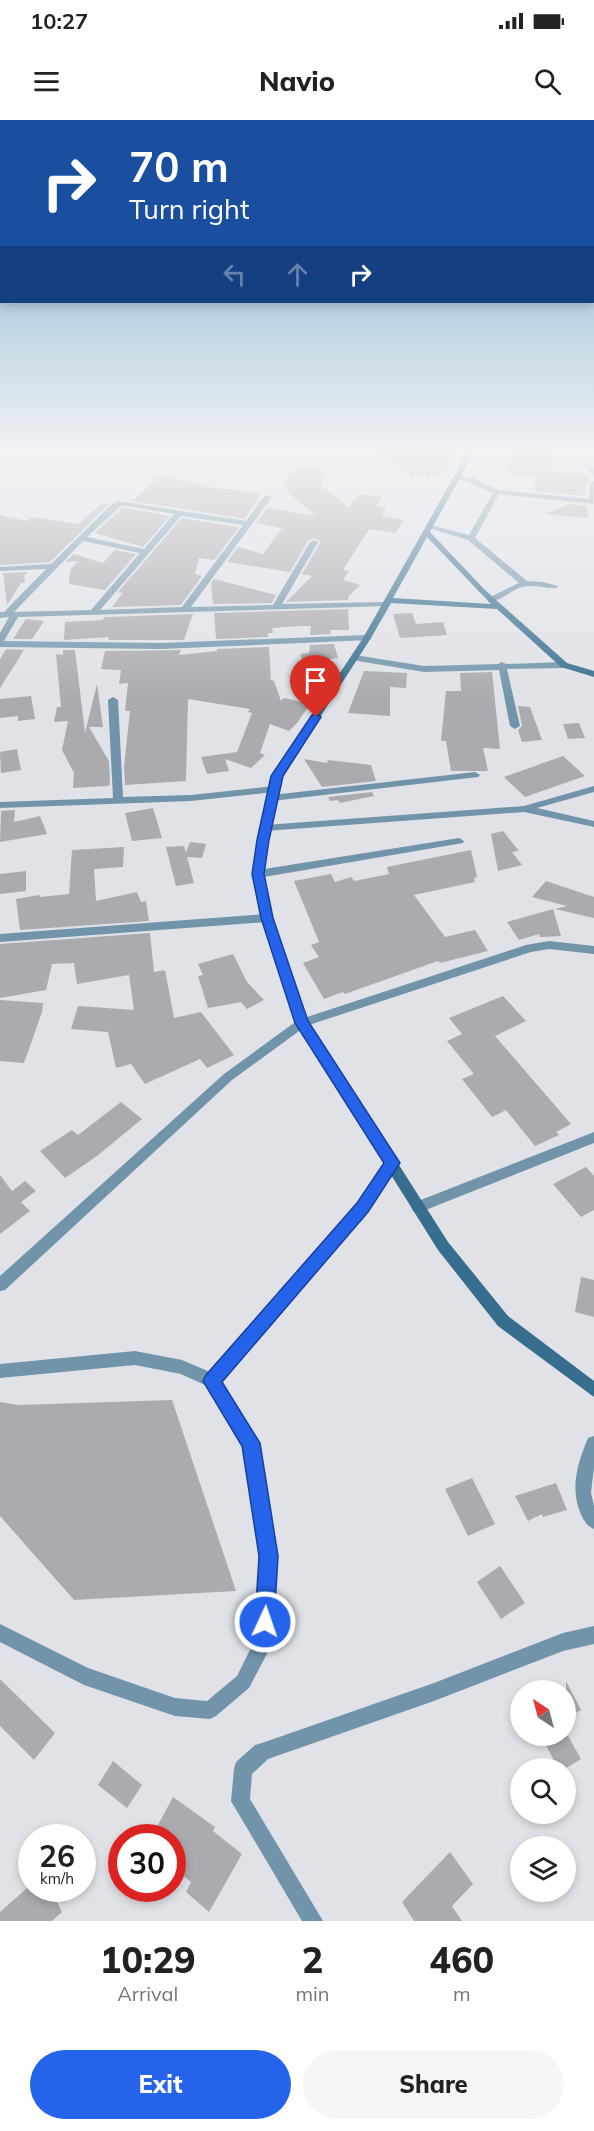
<!DOCTYPE html>
<html lang="en">
<head>
<meta charset="utf-8">
<style>
  :root { --surface:#fff; --page:#f6f6f6; --text:#222; --muted:#767676; --accent:#2563eb }
  body { margin:0; font-family:Mulish,sans-serif; background:var(--page); color:var(--text); height:100vh; display:flex; flex-direction:column; font-size:22px; white-space:nowrap }
  * { box-sizing:border-box; margin:0 }
  p { font-size:20px; color:var(--muted) }
  .icon { flex:none; width:33px; height:33px; fill:none; stroke:currentColor; stroke-width:2; stroke-linecap:round; stroke-linejoin:round }
  .map { position:relative; height:1801px; overflow:hidden }
  .details { display:flex; flex-direction:column; background:var(--surface); flex:1 }
  .details>* { flex:none }
  .hud { position:absolute; left:0px; top:0px; width:594px; height:183px; box-shadow:0 3px 9px #0003; background:#1a4fa0; color:#fff; overflow:hidden }
  .needle { width:39px; rotate:324deg }
  .buttons { position:absolute; left:510px; top:1560px; display:grid; gap:12px }
  .buttons a { display:grid; place-items:center; width:66px; height:66px; border-radius:50%; background:var(--surface); box-shadow:0 3px 9px #0003; font-size:30px }
  .speed { position:absolute; left:18px; top:1704px; display:flex; gap:12px; font-size:30px; font-weight:700; text-align:center }
  .speed>* { display:grid; place-content:center; width:78px; height:78px; border-radius:50%; background:var(--surface); box-shadow:0 3px 9px #0003; line-height:1 }
  .speed small { font-size:15px; font-weight:400 }
  .speed .limit { border:9px solid #d22; background:#fff; color:#111 }
  .pin { position:absolute; display:grid; place-items:center; width:51px; height:51px; color:#fff; margin:-62px -26px; border-radius:50% 50% 50% 0; rotate:-45deg; box-shadow:0 0 6px #0007 }
  .pin .icon { rotate:45deg }
  .me { position:absolute; width:66px; margin:-33px; rotate:3deg; stroke-linejoin:round; filter:drop-shadow(0 0 4px #0008) }
  .turn { display:flex; align-items:center; gap:21px; height:126px; padding:0 30px; font-size:27px }
  .turn .icon { width:78px; height:78px; stroke-width:2.5 }
  .turn b { display:block; font-size:42px; line-height:51px }
  .lanes { display:flex; align-items:center; height:57px; padding:0 30px; background:#0003; justify-content:center; gap:30px; direction:ltr }
  .lanes .off { opacity:.35 }
  .eta { display:flex; justify-content:space-evenly; align-items:center; height:102px; text-align:center }
  .eta b { font-size:36px; font-weight:800; line-height:42px }
  .primary-button { display:flex; gap:12px; margin-top:auto; padding:12px 30px }
  .primary-button a { flex:1; height:69px; border-radius:36px; background:var(--accent); color:#fff; font-size:24px; font-weight:800; line-height:69px; text-align:center }
  .primary-button a+a { background:var(--page); color:var(--text) }
  .status { display:flex; justify-content:space-between; align-items:center; height:42px; padding:0 30px; background:var(--surface); direction:ltr }
  .status svg { height:16px; fill:currentColor }
  header { display:flex; justify-content:space-between; align-items:center; height:78px; padding:0 30px; background:var(--surface); font-size:27px; font-weight:800 }
  .map>svg:first-child { display:block }
  .building { fill:#abaaaf }
  .lines { fill:none; stroke-linecap:round; stroke-linejoin:round }
  .street { fill:#7194aa; fill-rule:evenodd }
  .secondary { fill:#376e8d; fill-rule:evenodd }
  .route { fill:#2563eb; stroke:#184099; stroke-width:1.5 }
</style>
</head>
<body>
<div class="status"><b>10:27</b><svg viewBox="0 0 49 12"><path d="M0 12V9h3v3zM5 12V6h3v6zM10 12V3h3v9zM15 12V0h3v12zM26 1h20v11H26zM47 4h2v5h-2z"/></svg></div>
<header><svg class="icon" aria-label="menu" viewBox="0 0 24 24"><path d="M4 6h16M4 12h16M4 18h16"/></svg>Navio<svg class="icon" aria-label="search" viewBox="0 0 24 24"><circle cx="10" cy="10" r="6"/><path d="M15 15l6 6"/></svg></header>
<div class="map">
<svg width="594" height="1801" viewBox="0 0 594 1801">
  <rect width="100%" height="100%" fill="#e0e2e7"/>
  <!-- building -->
  <path class="building" d="M364,328h98l-16,24 -18,6 -9,-5 -7,3z
    M512,328h41l-2,23 40,5 -6,10 1,10 -51,-5v-16l-28,-2z
    M317,345l7,13 -4,6 29,24 10,-14 23,3 -6,9 10,2 -4,8 22,4 -9,13 -26,-4 -26,41 6,1 -6,9 17,5 -12,12v3l-62,2 26,-26 -10,-2 18,-31 -1,-3 -6,-2 -5,3 -18,31 -63,-10 11,-15 25,7 19,-26 -26,-5 11,-15 49,8 -27,-23 -6,-12 15,-14z
    M160,356l50,10 -2,1 53,6 -16,26 -113,-18z
    M103,383l6,1 -59,58 -50,3v-50l27,6 4,-4 47,7z
    M569,384l18,2 1,12 -43,-4z
    M123,387l47,9 -27,31 -48,-14z
    M182,398l57,9 -25,33 -15,-2 -4,16 7,2 -21,29 -69,2 11,-14 -5,-1z
    M115,430l21,4 -31,36 -36,-6 1,-14 8,-9 -13,1 9,-8 29,9z
    M28,452l-4,4 1,7h-4l-14,22 -4,-32z
    M214,459l62,16 -4,8 -59,1 -2,-21z
    M348,489l1,21h-19l1,4 -21,1 1,-9h-12l-27,2 1,5h-5v4l-52,2 -2,-26z
    M412,493l4,11 27,-2 4,13 -47,3 -7,-24z
    M193,494l-9,26h-76l1,-3 -45,3 1,-18 37,-2 3,-3z
    M26,499l18,2 -12,18h-19z
    M334,524l4,14 -8,1 2,7 -10,1 1,4 -16,2 -7,-19 9,-1 1,-8z
    M269,527l2,31h-3l6,3 7,20 3,-3 26,6 -13,19 -8,8 -19,-7 -10,29 5,2 -14,13 -26,-9 4,12 -22,3 -6,-17 36,-5 15,-39 -4,-1 2,-3 -62,-10 -2,82 -61,4 -1,-18 6,-56h-5l3,-28 -9,1 2,-14 -20,-1 4,-18 76,-1 -2,5 38,-4v-2z
    M6,529l18,1 -24,38v-29z
    M63,530h12l10,83 12,-49 6,43h-14l20,34 1,24 -3,1 -34,2 1,-15 -12,-23 6,-29 -14,1 3,-15h4l-5,-53 7,1z
    M364,551l43,2 -1,15 -16,-1v29l-42,-3z
    M492,552l8,77 -17,-1 5,23h-37l-5,-30h-5l5,-50h15l-1,-18z
    M31,576l4,23 -17,2v-5l-18,2v-19z
    M518,586l12,1 12,33 -20,2 -4,-12 4,-4z
    M579,603l6,15 -17,1 -5,-15z
    M17,629l4,21 -20,3 -1,-21z
    M563,636l22,20 -60,21 -21,-20z
    M304,639l23,4 1,-3 43,5 5,16 -54,6z
    M372,672l2,4 -34,7 -2,-3 -8,1 -2,-4z
    M153,688l9,30 -30,3 -7,-28z
    M15,690l-1,12 26,-6 7,18 -47,8 1,-31z
    M503,711l16,20 -7,1 10,13 -24,6 -7,-37z
    M190,722l16,2 -4,14 -15,-1 7,26 -18,3 -10,-39 18,-1 2,7z
    M124,727l-1,20 -29,2 2,32 41,-9 4,10 5,-1 3,20 -129,9 -4,-31 23,-4 1,2 29,-3 3,-44z
    M471,730l6,27 -3,1 1,4 -61,13 31,42 30,-7 13,21 -48,12 -2,-2 -93,33 -2,-2 -19,7 -21,-36 16,-6 -8,-12 8,-3 -25,-61 37,-7 4,8 16,-5 3,4 35,-7 -2,-7z
    M26,751v20l-26,3v-20z
    M546,761l48,16v21l-39,-9 12,-3 -35,-9z
    M553,789l8,27 -21,1 -1,-3 -20,6 -12,-18z
    M150,813l4,39 11,-2 9,48 27,-6 33,43 -27,13 -7,-9 -55,25 -14,-20 -15,4 -8,-36 -37,-3 7,-23 56,4 -5,-35 -52,9 -3,-21 -22,1 -6,26 -46,8v-54z
    M233,834l14,28 17,18 -17,9 -6,-7 -33,6 -10,-32 5,-1 -5,-11z
    M503,876l23,25 -31,15 76,88 -15,8 3,3 -24,11 -29,-36 -14,7 -30,-38 12,-5 -27,-33 15,-7 -13,-16z
    M0,880l43,3 -1,9 -18,51 -24,-2z
    M121,982l21,17 -45,37 -32,22 -25,-27 32,-21 6,5z
    M586,1047l8,9v34l-13,7 -28,-33z
    M0,1055l12,16 13,-10 11,10 -15,11 9,9 -30,23z
    M581,1157l13,3v37l-19,-5z
    M172,1280l64,191 -162,9 -74,-84v-114l19,3z
    M472,1358l23,46 -27,12 -23,-47z
    M556,1363l11,27 -24,7 -1,-3 -14,7 -13,-25z
    M500,1446l25,37 -24,16 -24,-37z
    M0,1559l55,54 -21,27 -34,-34z
    M566,1561l15,29 -15,9z
    M541,1616h27l13,23 -15,9h-8z
    M113,1641l29,24 -15,23 -29,-23z
    M173,1677l42,30 -2,4 29,23 -33,58 -23,-20 5,-10 -19,-15v-29h-21z
    M450,1732l23,32 -21,22 10,15h-48l-12,-19z
    M27,1768h23l12,24 -10,9h-52v-9z"/>
  <g class="lines">
    <!-- street -->
    <path class="street" d="M568,328h6l20,22v6l-25,-26z
      M454,355l19,3 25,12 91,9 1,-16 4,-2 -1,23 -94,-10 -24,44 52,43 16,1 15,4 -1,2c-13,1 -25,-5 -38,0 -10,4 -20,14 -31,14v-4l31,-15 -51,-43 -42,-13 4,-2 39,10 24,-42 -25,-11 -14,-3z
      M265,375l7,2 -81,110 82,-2 37,-63 4,-2 4,2 -36,62 103,-2h3v4l-370,11 -14,24 157,2 206,-8 4,3 -1,2 -209,9 -161,-2v-14l9,-16 -9,1v-6h4l42,-43 -46,2v-4l51,-3 60,-59 7,-4 128,20zM122,385l52,9 -30,35 -57,-12zM181,396l62,9 -61,82 -82,3zM83,421l57,12 -49,57 -77,2z
      M355,535l69,11 74,-2 4,-2 4,2 58,-2 4,3 -4,3 -57,1 13,57 -5,3 -5,-3 -11,-56 -75,2 -72,-12v-4z
      M113,577l5,3 5,97 68,-2 83,-9 5,3 -5,3 -83,9 -191,7v-6l113,-4 -5,-98z
      M475,652l5,3 -2,2 -206,24 -5,-3 5,-3z
      M594,666v6l-57,16 57,13v6l-70,-15 -259,19 -5,-3 5,-3 259,-19z
      M459,718l5,3 -1,2 -205,35 -5,-4 5,-4z
      M267,794l6,4 -6,4 -267,20v-8z
      M549,821l45,5v8l-45,-5 -18,3 -225,74 -74,54 -227,210 -5,1v-15l224,-202 74,-54 228,-75z
      M594,1012v11l-176,70 -5,-2 -2,-4 2,-4z
      M392,1037l5,2 2,4 -31,48 -147,171 38,61 17,113 -4,88 -23,44 -33,28 -6,3 -35,-3 -91,-31 -84,-43v-18l88,44 87,30 32,3 30,-25 17,-34 6,-86 -17,-111 -36,-59 -26,-12 -46,-9 -135,13v-14l135,-13 47,9 28,12 148,-169 29,-44z
      M594,1316v31l-3,26 3,13v23c-8,-3 -11,-10 -14,-17 -10,-26 -2,-50 8,-74z
      M594,1506v18l-31,7 -129,50 -166,58 -16,15 -2,25 73,122h-21l-71,-120 3,-32 2,-7 19,-17 7,-2 172,-60 129,-50z"/>
    <!-- secondary -->
    <path class="secondary" d="M470,328h6l-46,84 55,58 82,73 27,8v6l-33,-10 -64,-58 -106,-6 -20,35 -89,138 -14,64 -5,34 10,44 35,104 140,220 60,74 86,65v16l-96,-71 -60,-76 -142,-227 -35,-105 -8,-44 5,-34 14,-64 91,-138zM427,417l64,67 -98,-6z"/>
  </g>
  <!-- sky -->
  <linearGradient id="sky" x2="0" y2="1"><stop stop-color="#71a6c7"/><stop offset="0.57" stop-color="#f1f2f4"/><stop offset="1" stop-color="#f1f2f4" stop-opacity="0"/></linearGradient>
  <rect width="594" height="580" fill="url(#sky)"/>
  <!-- route -->
  <path class="route" d="M316,594l5,3 -38,59 -14,64 -5,34 9,44 35,103 92,142 -32,49 -146,170 38,61 18,113 -4,66 -2,7 -7,3 -7,-3 -3,-7 4,-66 -17,-110 -39,-65 3,-6 151,-172 27,-40 -89,-140 -34,-105 -9,-44 5,-34 14,-64 41,-61z"/>
</svg>
<div class="buttons">
<a><svg class="needle" viewBox="-14 -14 28 28"><path d="M0-13l5 13h-10z" fill="#e53935"/><path d="M0 13l5-13h-10z" fill="#767676"/></svg></a>
<a><svg class="icon" aria-label="search" viewBox="0 0 24 24"><circle cx="10" cy="10" r="6"/><path d="M15 15l6 6"/></svg></a>
<a><svg class="icon" aria-label="layers" viewBox="0 0 24 24"><path d="M12 4l9 5-9 5-9-5zM3 14l9 5 9-5"/></svg></a>
</div>
<div class="speed"><div>26<small>km/h</small></div><div class="limit">30</div></div>
<div class="pin" style="left:316px;top:597px;background:#d93025"><svg class="icon" aria-label="arrive" viewBox="0 0 24 24"><path d="M6 21V4h12l-3 4 3 4H6"/></svg></div>
<svg class="me" style="left:265px;top:1502px" viewBox="-20 -20 40 40"><circle r="17" fill="#2563eb" stroke="#fff" stroke-width="3"/><path d="M0-11L8 9 0 5-8 9z" fill="#fff"/></svg>
<div class="hud">
<div class="turn"><svg class="icon" aria-label="right" viewBox="0 0 24 24"><path d="M7 20v-9h11M14 6l5 5-5 5"/></svg><div><b>70 m</b>Turn right</div></div>
<div class="lanes"><svg class="icon off" aria-label="left" viewBox="0 0 24 24"><path d="M17 20v-9H6M10 6l-5 5 5 5"/></svg><svg class="icon off" aria-label="ahead" viewBox="0 0 24 24"><path d="M12 20V5M6 11l6-6 6 6"/></svg><svg class="icon" aria-label="right" viewBox="0 0 24 24"><path d="M7 20v-9h11M14 6l5 5-5 5"/></svg></div>
</div>
</div>
<section class="details">
<div class="eta">
<div><b>10:29</b><p>Arrival</p></div>
<div><b>2</b><p>min</p></div>
<div><b>460</b><p>m</p></div>
</div>
<div class="primary-button"><a>Exit</a><a>Share</a></div>
</section>
</body>
</html>
